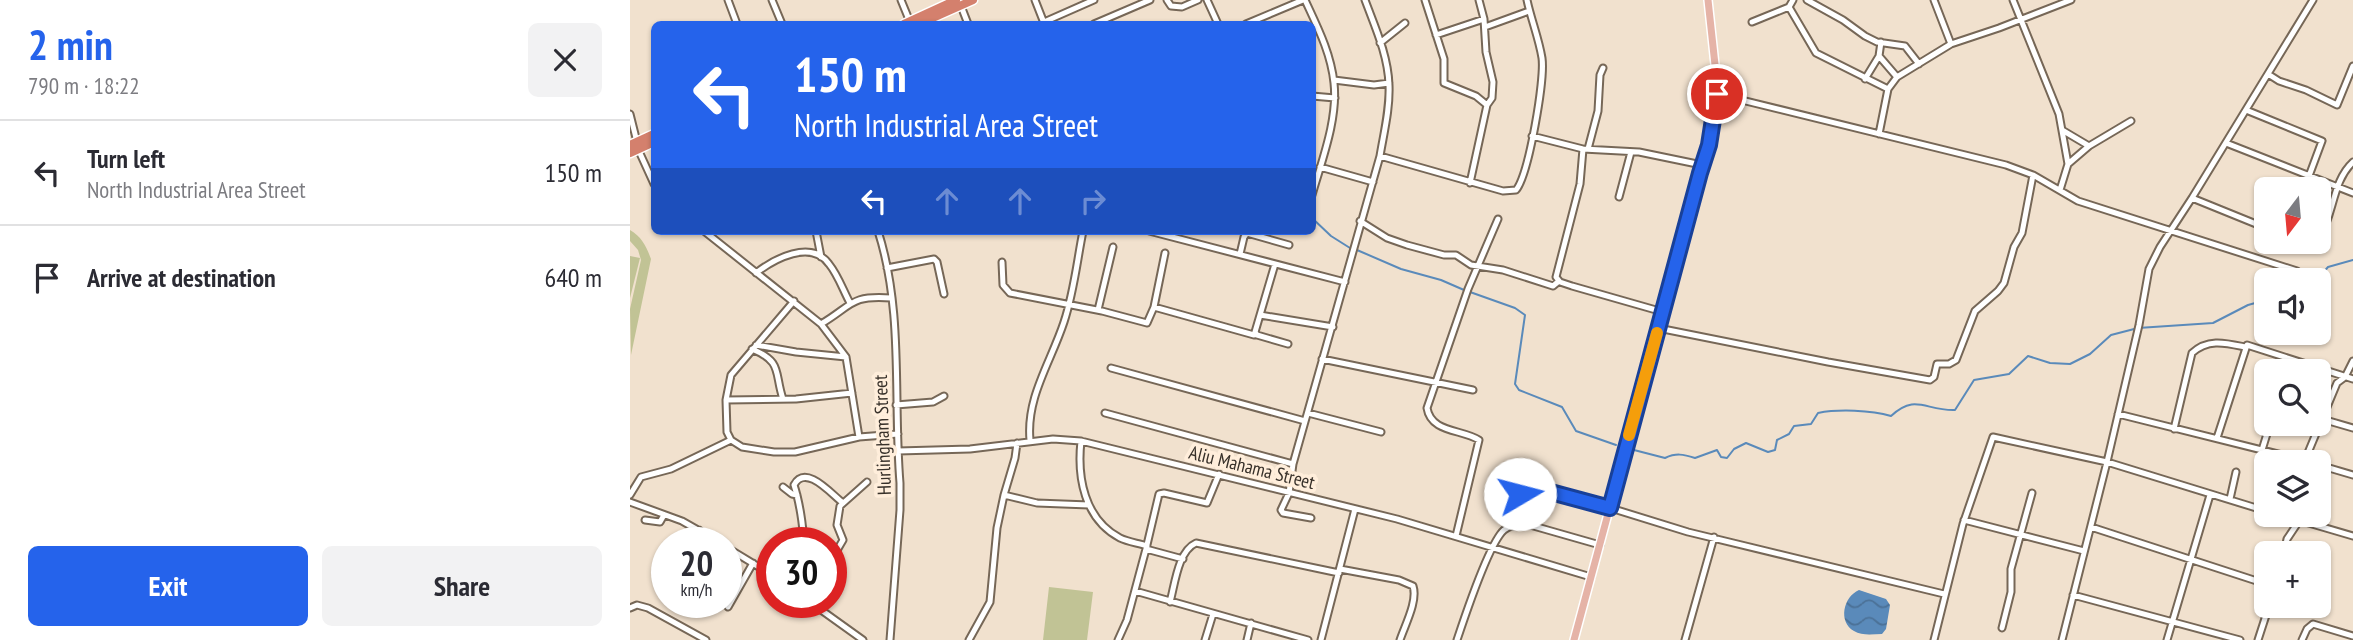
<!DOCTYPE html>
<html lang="en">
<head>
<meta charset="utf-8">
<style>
  :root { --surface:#fff; --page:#f2f2f3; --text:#2b2b33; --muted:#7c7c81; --line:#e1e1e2; --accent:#2563eb }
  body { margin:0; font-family:"PT Sans Narrow",sans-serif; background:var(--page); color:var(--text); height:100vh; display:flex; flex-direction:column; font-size:26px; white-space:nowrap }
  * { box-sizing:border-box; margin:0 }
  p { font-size:23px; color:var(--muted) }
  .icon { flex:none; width:38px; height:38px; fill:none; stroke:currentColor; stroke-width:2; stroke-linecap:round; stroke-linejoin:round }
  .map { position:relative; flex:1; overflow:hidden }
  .panel { display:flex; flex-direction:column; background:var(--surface); width:630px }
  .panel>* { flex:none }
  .top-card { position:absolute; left:21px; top:21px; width:665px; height:214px; border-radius:10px; box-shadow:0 2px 5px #0004; background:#2563eb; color:#fff; overflow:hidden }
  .needle { width:46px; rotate:196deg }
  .fabs { position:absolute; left:1624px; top:177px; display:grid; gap:14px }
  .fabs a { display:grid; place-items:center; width:77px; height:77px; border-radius:10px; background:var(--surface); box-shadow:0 2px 5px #0004; font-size:35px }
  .speed { position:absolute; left:21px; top:527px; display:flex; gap:14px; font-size:35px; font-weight:700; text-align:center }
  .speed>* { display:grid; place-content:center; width:91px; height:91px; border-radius:50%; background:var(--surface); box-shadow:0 2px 5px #0004; line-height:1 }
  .speed small { font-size:18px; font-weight:400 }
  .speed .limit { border:10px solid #d22; background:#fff; color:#111 }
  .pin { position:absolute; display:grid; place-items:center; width:60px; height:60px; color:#fff; margin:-30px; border:4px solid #fff; border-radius:50%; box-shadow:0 2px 7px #0007 }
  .me { position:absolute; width:77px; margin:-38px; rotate:82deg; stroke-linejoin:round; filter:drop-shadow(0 0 5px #0008) }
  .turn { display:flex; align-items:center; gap:24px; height:147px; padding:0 28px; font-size:32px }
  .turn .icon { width:91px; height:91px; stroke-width:2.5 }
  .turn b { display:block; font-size:49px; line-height:60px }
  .lanes { display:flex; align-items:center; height:66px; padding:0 28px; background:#0003; justify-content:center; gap:35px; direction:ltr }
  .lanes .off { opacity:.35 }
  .round { display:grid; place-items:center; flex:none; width:74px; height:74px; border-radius:10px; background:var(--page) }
  .head { display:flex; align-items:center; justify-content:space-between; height:119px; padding:0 28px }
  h1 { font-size:42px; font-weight:800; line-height:52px; color:var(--accent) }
  .action { display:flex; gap:14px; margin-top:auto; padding:14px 28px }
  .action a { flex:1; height:80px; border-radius:10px; background:var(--accent); color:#fff; font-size:28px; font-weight:800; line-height:80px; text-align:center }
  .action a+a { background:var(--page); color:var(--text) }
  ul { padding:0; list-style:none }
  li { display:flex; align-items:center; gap:21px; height:105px; padding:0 28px; border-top:2px solid var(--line) }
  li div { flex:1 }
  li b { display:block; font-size:26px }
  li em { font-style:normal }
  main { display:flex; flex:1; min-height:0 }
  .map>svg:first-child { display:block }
  .green { fill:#c1c395 }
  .water { fill:url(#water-waves) }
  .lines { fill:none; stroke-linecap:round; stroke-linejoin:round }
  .stream { stroke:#5a8aba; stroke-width:2 }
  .minor-casing { stroke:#766757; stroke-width:9 }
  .major-casing { stroke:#fff; stroke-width:10 }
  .highway-casing { stroke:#fff; stroke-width:11 }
  .minor { stroke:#fff; stroke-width:5 }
  .major { stroke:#e5b3a7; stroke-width:7 }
  .highway { stroke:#d4806d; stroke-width:8 }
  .route-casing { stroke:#184099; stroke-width:18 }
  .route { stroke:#2563eb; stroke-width:12 }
  .slow { stroke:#f59e0b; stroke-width:12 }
  .labels { text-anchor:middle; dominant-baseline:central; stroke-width:7; stroke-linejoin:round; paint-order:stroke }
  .street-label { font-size:19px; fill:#38312a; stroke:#ffeedb }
</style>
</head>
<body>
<main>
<section class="panel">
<div class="head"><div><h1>2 min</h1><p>790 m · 18:22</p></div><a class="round"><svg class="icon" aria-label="close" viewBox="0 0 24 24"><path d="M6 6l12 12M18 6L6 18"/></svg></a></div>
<ul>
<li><svg class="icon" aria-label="left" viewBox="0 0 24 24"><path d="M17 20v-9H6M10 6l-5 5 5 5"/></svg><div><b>Turn left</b><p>North Industrial Area Street</p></div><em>150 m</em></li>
<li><svg class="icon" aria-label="arrive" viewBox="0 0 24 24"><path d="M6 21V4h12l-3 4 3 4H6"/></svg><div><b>Arrive at destination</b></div><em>640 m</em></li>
</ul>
<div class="action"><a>Exit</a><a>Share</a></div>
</section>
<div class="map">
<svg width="1723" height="640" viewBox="0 0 1723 640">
  <defs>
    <pattern id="water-waves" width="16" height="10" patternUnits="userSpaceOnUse" patternTransform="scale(1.75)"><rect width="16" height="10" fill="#5a8aba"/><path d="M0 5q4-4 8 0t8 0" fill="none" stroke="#4b7197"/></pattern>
  </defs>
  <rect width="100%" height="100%" fill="#f1e1ce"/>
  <!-- green -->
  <path class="green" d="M0,230c12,7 16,16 21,29l-20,96 -1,-46 11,-49 -3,-10 -8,-9z
    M0,256l10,2 -10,40z
    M419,587l44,5 -6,48h-44z"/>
  <!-- water -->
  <path class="water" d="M1229,590l27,9 4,6 -4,24 -4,5c-9,0 -20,2 -28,-3 -16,-9 -11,-34 5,-41z"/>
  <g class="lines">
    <!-- stream -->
    <path class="stream" d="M682,218l19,18 19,12
      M727,250l44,19 40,11 23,10
      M1687,280l11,-13 25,-7
      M840,292l45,16 10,7 -10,69 4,6 43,17 14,24 40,14
      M1004,450l31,8c11,-5 18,-4 30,0l22,-8 4,7 6,1 7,-9 12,-6 22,9 7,-2 2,-10 12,-6 5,-8 17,-2 7,-11c20,-4 53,-3 73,3 25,-23 34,-5 64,-6l19,-30 35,-6 19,-18 22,7 20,1 20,-10 21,-19 27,-7 75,-5 35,-18 18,-5"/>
    <defs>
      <path id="minor" d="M98,0l9,24
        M142,0l10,24
        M271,0l9,22
        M405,0l9,23
        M537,0l4,6 11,1 16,-7
        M577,0l11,24
        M675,0c12,26 26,53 29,83 4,36 -12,77 -22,112
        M795,0l19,59v24l32,13 11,9 -17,78
        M849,0l5,19 2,33 7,30 -1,16 -5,7
        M1177,0l36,20 22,16 12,6 28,4 14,18
        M1304,0l17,44
        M1383,0l46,114 9,50 -8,26
        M331,6l7,18
        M1159,7l27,46 72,36
        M414,22l50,-22
        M1122,22l37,-15 4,-7
        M464,24l56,-24
        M616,24l57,-24
        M855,27l44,-16
        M806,35l48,-16
        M750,43l25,-20
        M1249,56l18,21
        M1638,74l11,7 27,9 31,15 16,-39
        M1235,79l14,-23 2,-14
        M704,80l40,5 15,-2
        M1087,94l289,71 27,10 45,26 219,70
        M682,96l23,2
        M1616,110l76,31 -13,35
        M0,114l7,28
        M1432,130l27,16
        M1249,134l9,-45 9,-12 54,-33 48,-16 72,-28
        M902,136l51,13 56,3 63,13
        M1596,143l127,50
        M8,149l16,35
        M953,149l-3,35 -24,93 4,5 12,4 91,26
        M958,149l10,-38 2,-36 3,-7
        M750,156l123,35 13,-1c13,-16 29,-111 26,-132 -3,-19 -11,-39 -15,-58
        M1438,164l21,-18 42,-25
        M690,167l53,15
        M989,197l12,-45
        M1562,198l74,30
        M730,221l27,17 20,7 37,10h12l15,10 32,5 50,16 6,-5
        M74,231l117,93 25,33 -50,-5 -40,-7
        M186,231l5,26
        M248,231c26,81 15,168 22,252v27l-10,130
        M519,231l196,51
        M1689,238c15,-22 13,-57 34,-76
        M1678,242h4
        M610,254l4,-17 3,-4 42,12
        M372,262l1,23 7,8 92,18 45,12 7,-16 11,-54
        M257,268l47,-9 3,3 7,32
        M126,273c18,-14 55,-34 73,-9 9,11 14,26 21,39
        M164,301l-63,74 -5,25 1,32 4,8 11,7 32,5h21l64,-15 39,-3
        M524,307l100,28 1,-3 2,3 31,9
        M468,310l15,-63
        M630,315l73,12
        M191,324c32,-19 29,-29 70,-26
        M1028,328l170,34 102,18 4,-3 3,-13h12l7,-4 19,-49 23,-20 6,-8 10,-36 8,-14 11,-58
        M625,332l20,-68
        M122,349c31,13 22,23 31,50
        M216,357l13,80
        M692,359l151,31
        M481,368l194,53
        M1657,371l4,-11
        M96,400l70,-1 56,-6
        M266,405l37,-3 11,-6
        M475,413l188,51
        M678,413l73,19
        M1488,414l192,48
        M1692,419l31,9
        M1544,429l18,-76c16,-15 34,-10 53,-6
        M1587,438l30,-93 106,34
        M400,440c-4,-43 21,-78 34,-118 10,-30 13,-61 19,-91
        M451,441c-4,36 3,78 39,97 8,4 18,5 27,8
        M387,443l-2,15 -11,37 33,8 52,2
        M1632,450l8,-26
        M268,451l72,-2 83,-10 28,2 316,78 194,58
        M1675,460l32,-77 8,-6 8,-16
        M1689,465l34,10
        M153,487l9,7 5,1
        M0,495l11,-18 30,-8 60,-29
        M1600,499l6,-27
        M0,502l52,19 37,21
        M1648,514l75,22
        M681,518l-28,-5 -2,-3 8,-17 4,-29 87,-308c4,-24 10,-47 9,-71 -1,-30 -14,-58 -24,-85
        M15,520l15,2 4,-7
        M1334,520l120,31
        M890,525v-33l4,-5 38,6 126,39 256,62
        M1461,527l175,57
        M826,536l23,-96c-17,-11 -48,-7 -52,-32l41,-119 30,-70
        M59,542l10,-12
        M173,542c1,-14 -4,-42 -9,-57 12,-22 38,10 49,18
        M96,547l46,28
        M516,549l13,-55 5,-1 43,10 12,-29
        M1654,553l3,-14 12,-18
        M710,569l59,11 14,6c5,15 -8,39 -13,54
        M201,576l5,-24 7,-12 -6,-15 3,-19 27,-24
        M505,591l173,49
        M1443,595l167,45
        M180,602l53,38
        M540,602c5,-18 8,-51 26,-59l143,30
        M98,607l25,-44
        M0,608l7,-3 11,3 58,32
        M1372,628l9,-36v-23l21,-76
        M339,640l21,-38 7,-74 7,-33
        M488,640l9,-20 19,-71 37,10
        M575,640l8,-26
        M617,640l4,-17
        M691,640l34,-131
        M827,640c7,-21 32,-97 47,-110 7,-5 18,-6 26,-5l70,20
        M1055,640l29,-103
        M1304,640l29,-116 30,-87 114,25 159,49
        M1432,640l45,-178 32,-137 10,-56 11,-22 32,-49 121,-198
        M1537,640l43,-145
        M1628,640l11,-34
        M1672,640l5,-11 6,-5 40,12"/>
      <path id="major" d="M944,640l140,-519 2,-47 -8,-74"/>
      <path id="highway" d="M274,24l52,-24
        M289,24l54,-24
        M0,145l24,-11
        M0,153l24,-11"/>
    </defs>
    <!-- minor casing -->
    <use href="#minor" class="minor-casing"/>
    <!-- major casing -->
    <use href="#major" class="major-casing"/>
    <!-- highway casing -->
    <use href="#highway" class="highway-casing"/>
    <!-- minor -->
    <use href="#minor" class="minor"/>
    <!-- major -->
    <use href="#major" class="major"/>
    <!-- highway -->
    <use href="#highway" class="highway"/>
  </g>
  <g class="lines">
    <defs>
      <path id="route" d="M890,494l2,-6 10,-1 78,21 90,-335 9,-28 8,-51"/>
    </defs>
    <!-- route casing -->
    <use href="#route" class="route-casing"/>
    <!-- route -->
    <use href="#route" class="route"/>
    <!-- slow -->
    <path class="slow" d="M999,435l28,-102"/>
  </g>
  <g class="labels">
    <!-- street labels -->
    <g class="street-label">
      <text transform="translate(252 435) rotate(-92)">Hurlingham Street</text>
      <text transform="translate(622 467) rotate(14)">Aliu Mahama Street</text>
    </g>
  </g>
</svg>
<div class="fabs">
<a><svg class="needle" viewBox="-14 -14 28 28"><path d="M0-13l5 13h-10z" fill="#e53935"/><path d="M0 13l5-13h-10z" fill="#7c7c81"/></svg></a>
<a><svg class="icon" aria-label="sound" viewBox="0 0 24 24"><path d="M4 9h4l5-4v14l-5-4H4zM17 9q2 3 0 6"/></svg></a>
<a><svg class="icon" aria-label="search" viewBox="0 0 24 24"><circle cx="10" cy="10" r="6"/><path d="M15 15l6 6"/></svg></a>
<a><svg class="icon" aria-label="layers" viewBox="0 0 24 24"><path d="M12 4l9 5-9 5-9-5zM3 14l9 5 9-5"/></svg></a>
<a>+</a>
</div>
<div class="speed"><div>20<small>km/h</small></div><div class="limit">30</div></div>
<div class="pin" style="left:1087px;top:94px;background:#d93025"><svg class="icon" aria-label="arrive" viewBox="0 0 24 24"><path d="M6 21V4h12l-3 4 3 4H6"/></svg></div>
<svg class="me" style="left:890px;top:494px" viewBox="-20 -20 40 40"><circle r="19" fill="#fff"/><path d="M0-13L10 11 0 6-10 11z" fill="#2563eb"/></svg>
<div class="top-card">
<div class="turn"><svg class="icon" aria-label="left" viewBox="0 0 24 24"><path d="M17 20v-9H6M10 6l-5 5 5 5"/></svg><div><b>150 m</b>North Industrial Area Street</div></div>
<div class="lanes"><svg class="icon" aria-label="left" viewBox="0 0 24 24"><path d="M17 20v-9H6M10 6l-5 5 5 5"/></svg><svg class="icon off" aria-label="ahead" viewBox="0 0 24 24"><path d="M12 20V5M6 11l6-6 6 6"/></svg><svg class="icon off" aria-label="ahead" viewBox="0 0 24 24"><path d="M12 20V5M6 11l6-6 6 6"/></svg><svg class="icon off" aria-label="right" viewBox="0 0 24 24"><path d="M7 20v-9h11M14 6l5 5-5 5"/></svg></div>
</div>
</div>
</main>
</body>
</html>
